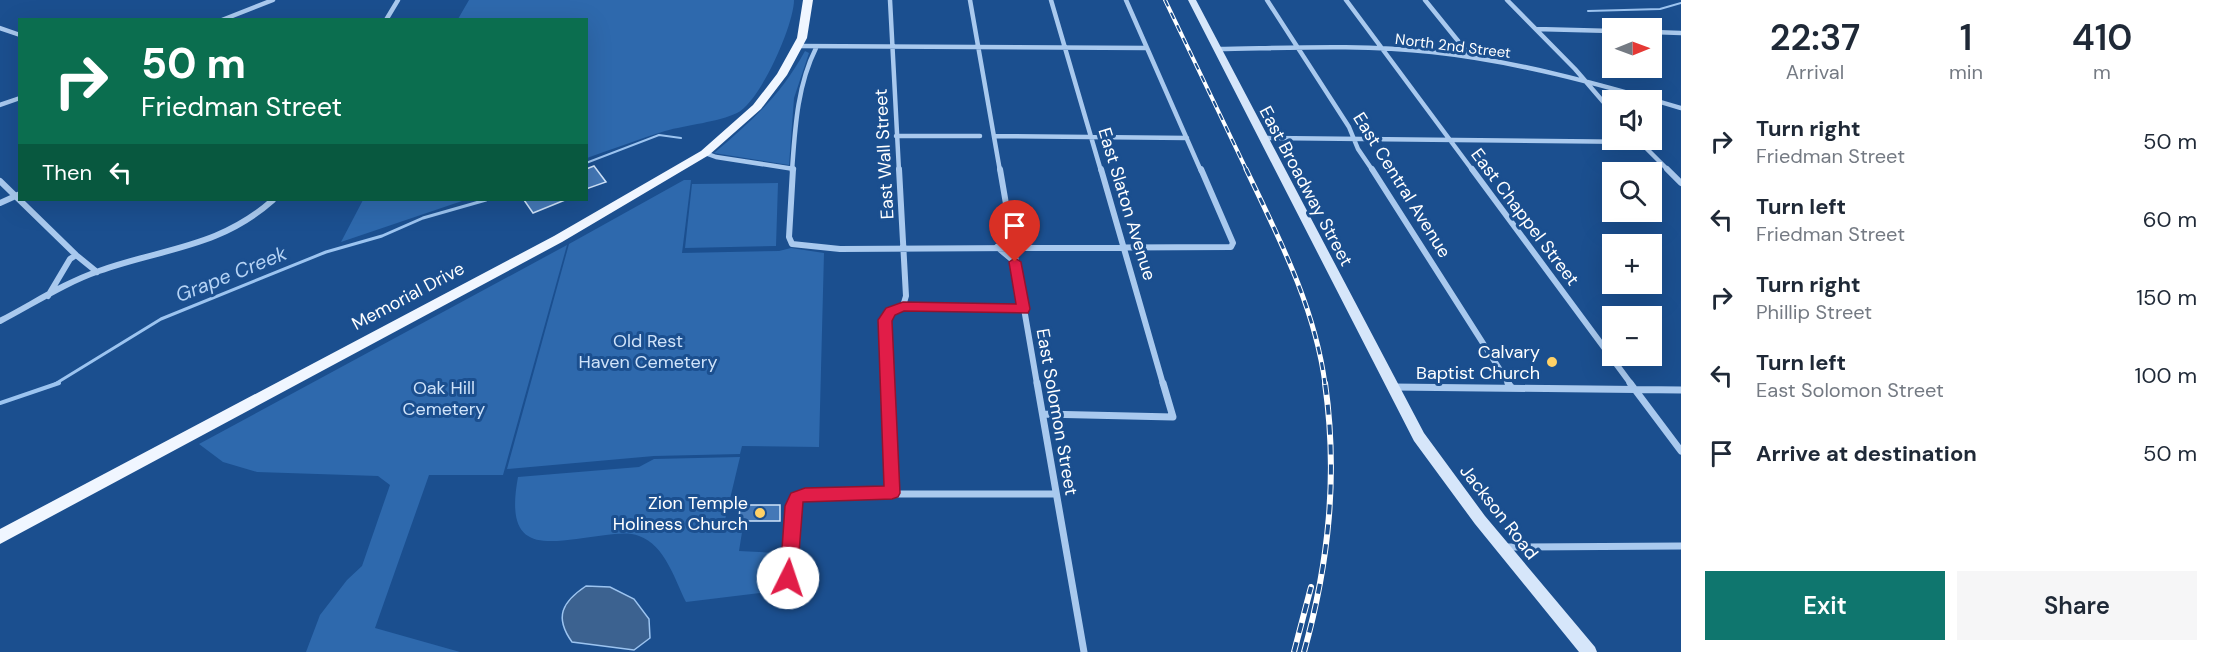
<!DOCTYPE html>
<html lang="en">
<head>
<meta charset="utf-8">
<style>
  :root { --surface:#fff; --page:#f6f6f7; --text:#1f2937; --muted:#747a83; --accent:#0f766e }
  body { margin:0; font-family:"DM Sans",sans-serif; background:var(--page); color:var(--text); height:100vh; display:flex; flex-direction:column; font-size:22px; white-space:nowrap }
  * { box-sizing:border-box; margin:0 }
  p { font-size:20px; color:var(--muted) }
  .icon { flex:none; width:33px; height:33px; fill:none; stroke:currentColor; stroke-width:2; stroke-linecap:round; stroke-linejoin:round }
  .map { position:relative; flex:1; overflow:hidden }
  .sheet { display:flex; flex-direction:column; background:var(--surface); width:540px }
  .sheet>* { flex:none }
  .hud { position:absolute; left:18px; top:18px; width:570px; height:183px; border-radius:0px; box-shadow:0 6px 24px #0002; background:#0b6e4f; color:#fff; overflow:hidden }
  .needle { width:39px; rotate:89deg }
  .tools { position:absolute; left:1602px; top:18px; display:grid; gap:12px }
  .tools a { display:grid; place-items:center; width:60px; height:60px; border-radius:0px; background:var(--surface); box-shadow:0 6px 24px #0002; font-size:30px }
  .pin { position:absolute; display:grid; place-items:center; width:51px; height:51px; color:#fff; margin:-62px -26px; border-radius:50% 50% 50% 0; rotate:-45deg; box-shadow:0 0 6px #0007 }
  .pin .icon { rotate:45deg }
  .me { position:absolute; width:66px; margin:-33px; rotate:4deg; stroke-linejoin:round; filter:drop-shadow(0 0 4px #0008) }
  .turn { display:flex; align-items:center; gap:21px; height:126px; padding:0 24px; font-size:27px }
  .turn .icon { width:78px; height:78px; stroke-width:2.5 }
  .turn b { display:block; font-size:42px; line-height:51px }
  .then { display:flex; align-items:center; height:57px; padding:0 24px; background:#0003; gap:12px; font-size:22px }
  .eta { display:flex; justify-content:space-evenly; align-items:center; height:102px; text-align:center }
  .eta b { font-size:36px; font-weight:600; line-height:42px }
  .action { display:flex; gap:12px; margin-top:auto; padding:12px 24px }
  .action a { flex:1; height:69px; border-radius:0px; background:var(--accent); color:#fff; font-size:24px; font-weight:600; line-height:69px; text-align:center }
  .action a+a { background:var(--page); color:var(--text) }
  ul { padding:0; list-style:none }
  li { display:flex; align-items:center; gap:18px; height:78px; padding:0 24px }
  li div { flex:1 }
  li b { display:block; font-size:22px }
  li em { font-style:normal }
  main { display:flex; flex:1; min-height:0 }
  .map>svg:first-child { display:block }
  .green { fill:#2e69ad }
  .water { fill:#3c6290; stroke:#9cc4f0; stroke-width:1.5 }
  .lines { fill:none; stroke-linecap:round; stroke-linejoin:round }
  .stream-far2 { stroke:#9cc4f0; stroke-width:2 }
  .stream-far1 { stroke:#9cc4f0; stroke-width:3 }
  .stream { stroke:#9cc4f0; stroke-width:4 }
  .building { fill:#4478b7; stroke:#cfe3fa; stroke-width:1.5 }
  .minor-far2 { stroke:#a9c9ee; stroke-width:4.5 }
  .minor-far1 { stroke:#a9c9ee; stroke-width:6 }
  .minor { stroke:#a9c9ee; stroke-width:7 }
  .secondary { fill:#d6e6fa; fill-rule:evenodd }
  .primary { fill:#f0f6ff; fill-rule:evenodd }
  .rail-far2-casing { stroke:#fff; stroke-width:4 }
  .rail-far1-casing { stroke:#fff; stroke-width:5 }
  .rail-casing { stroke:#fff; stroke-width:6 }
  .rail-far2 { stroke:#1b4f8f; stroke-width:2; stroke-dasharray:7; stroke-linecap:butt }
  .rail-far1 { stroke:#1b4f8f; stroke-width:3; stroke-dasharray:8; stroke-linecap:butt }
  .rail { stroke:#1b4f8f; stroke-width:4; stroke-dasharray:10; stroke-linecap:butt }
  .route { fill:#e11d48; stroke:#92132f; stroke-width:1.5 }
  .poi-dot { fill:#ffd166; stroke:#1b4f8f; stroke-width:2 }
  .labels { text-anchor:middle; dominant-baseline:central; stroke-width:6; stroke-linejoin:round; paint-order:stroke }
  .far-street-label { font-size:15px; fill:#fff; stroke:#1b4f8f }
  .street-label { font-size:18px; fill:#fff; stroke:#1b4f8f }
  .park-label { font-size:18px; fill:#cfe3fa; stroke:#1b4f8f }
  .poi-label { font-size:18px; fill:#fff; stroke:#1b4f8f; text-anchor:end }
  .water-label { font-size:20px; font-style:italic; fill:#b5d3f5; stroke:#1b4f8f }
</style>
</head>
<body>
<main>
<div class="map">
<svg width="1681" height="652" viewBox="0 0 1681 652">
  <rect width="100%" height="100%" fill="#1b4f8f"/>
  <!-- green -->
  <path class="green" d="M469,0h325c0,25 -34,102 -57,113 -18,9 -51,12 -72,18 -26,8 -52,18 -78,27l-1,-138 -128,-1z
    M805,51l4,2 -15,45 -5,67 -75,-12c38,-32 67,-58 91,-102z
    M684,180h7l-9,73 97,-2 12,-3 33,5 -5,194 -77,-1 -2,8 -86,2 -147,13 62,-225z
    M778,183l-2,63 -91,2 7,-64z
    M363,200h102l-124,42z
    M567,245l-64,230h-74l-54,153 85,24h-154l14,-37 27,-35 15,-14 28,-81 -12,-9 -121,-4 -34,-10 -24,-18z
    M740,457l-16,67 19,2 -4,25 39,2 -2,38 -90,11c-11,-22 -21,-57 -47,-66 -10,-4 -23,-2 -33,-1 -58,7 -103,23 -88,-58l121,-10 15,-8z"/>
  <!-- water -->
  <path class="water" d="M586,586l24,1 24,12 15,20 1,19 -16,12 -62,-8c-18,-25 -10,-40 14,-56z"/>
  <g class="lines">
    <!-- stream-far2 -->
    <path class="stream-far2" d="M1588,11l72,-2 21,-6
      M586,163l73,-28 22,3"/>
    <!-- stream-far1 -->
    <path class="stream-far1" d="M55,384l106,-65 165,-67 56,-16 41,-18 63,-18"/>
    <!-- stream -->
    <path class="stream" d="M0,403l59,-20"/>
  </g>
  <!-- building -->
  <path class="building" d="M594,166l12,16 -20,7v-20z
    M524,200h41l-32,13z
    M740,505h40v16h-41z"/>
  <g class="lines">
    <!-- minor-far2 -->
    <path class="minor-far2" d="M890,0l9,171
      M970,0l30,171
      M1051,0l50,171
      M1126,0l75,171
      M1267,0l82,127 9,22 15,22
      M1346,0l127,171
      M1425,0l46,57
      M1507,0l68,69 37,43
      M222,20l51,-20
      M386,20l12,-20
      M0,28l20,7
      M1536,29l76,2
      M1652,32l29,1
      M798,46l349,2
      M1217,49c71,-1 143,-5 215,3 84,9 167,32 249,56
      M0,105l20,-7
      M896,136h84
      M994,136l193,2
      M1263,138l378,4
      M1638,140l31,31
      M705,153l11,4 78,12
      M792,171c3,-42 5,-85 24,-123"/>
    <!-- minor-far1 -->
    <path class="minor-far1" d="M793,169l-4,68 3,7 48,5 391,-2 2,-4 -32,-74
      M899,169l7,127 -3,10
      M1000,169l37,215
      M1101,169l62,215
      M1372,169l137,215
      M1472,169l159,215
      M1667,169l14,14
      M0,181l76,74 21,17
      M0,203l20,-9
      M997,247l18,15
      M48,296l22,-37 6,-4
      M0,321c33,-17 64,-38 99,-50 64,-23 120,-23 174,-71
      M888,384l-3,-64 6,-9 12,-5 121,3"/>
    <!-- minor -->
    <path class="minor" d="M888,383l4,110
      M1037,383l47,269
      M1508,383l3,4
      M1630,383l51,68
      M1393,387l288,3
      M1043,414l130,3 -10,-34
      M1504,547l177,-1
      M787,592l7,-86 3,-8 8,-4h251"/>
    <!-- secondary -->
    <path class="secondary" d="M1188,0h8l228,433 61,83 110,131 2,5h-18l-104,-128 -61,-83z"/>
    <!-- primary -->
    <path class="primary" d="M803,0h10l-6,38 -20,37 -26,34 -52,46 -147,87 -562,302v-15l554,-293 147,-85 52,-46 24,-31 20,-36z"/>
    <defs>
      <path id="rail-far2" d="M1165,0l82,171"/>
      <path id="rail-far1" d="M1246,169c33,69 69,139 79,215"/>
      <path id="rail" d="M1294,652l17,-65
        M1304,652c25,-90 34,-177 21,-269"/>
    </defs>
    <!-- rail-far2 casing -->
    <use href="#rail-far2" class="rail-far2-casing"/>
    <!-- rail-far1 casing -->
    <use href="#rail-far1" class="rail-far1-casing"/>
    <!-- rail casing -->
    <use href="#rail" class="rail-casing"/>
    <!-- rail-far2 -->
    <use href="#rail-far2" class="rail-far2"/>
    <!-- rail-far1 -->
    <use href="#rail-far1" class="rail-far1"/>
    <!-- rail -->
    <use href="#rail" class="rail"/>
  </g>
  <!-- route -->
  <path class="route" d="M1015,258l6,4 9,47 -2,4 -124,-2 -9,4 -3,6 8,172 -2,4 -6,2 -89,3 -6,76 -3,6 -6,2 -6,-2 -2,-6 5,-72 6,-13 14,-5 79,-2 -6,-166 8,-12 17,-6 113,2 -7,-42z"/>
  <!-- markers -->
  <g class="poi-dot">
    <circle cx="1552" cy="362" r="6"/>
    <circle cx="760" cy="513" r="6"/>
  </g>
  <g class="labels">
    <!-- far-street labels -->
    <g class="far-street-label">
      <text transform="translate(1453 46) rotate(7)">North 2nd Street</text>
    </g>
    <!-- street labels -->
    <g class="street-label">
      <text transform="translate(884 154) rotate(-93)">East Wall Street</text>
      <text transform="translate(1402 185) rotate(58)">East Central Avenue</text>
      <text transform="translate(1306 186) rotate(62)">East Broadway Street</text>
      <text transform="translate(1127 204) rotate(73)">East Slaton Avenue</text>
      <text transform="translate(1525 217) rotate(53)">East Chappel Street</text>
      <text transform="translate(408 296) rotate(-28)">Memorial Drive</text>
      <text transform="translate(1057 412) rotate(80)">East Solomon Street</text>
      <text transform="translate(1499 512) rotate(52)">Jackson Road</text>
    </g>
    <!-- park labels -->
    <g class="park-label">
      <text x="648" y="341">Old Rest<tspan x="648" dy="21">Haven Cemetery</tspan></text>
      <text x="444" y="388">Oak Hill<tspan x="444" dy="21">Cemetery</tspan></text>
    </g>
    <!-- poi labels -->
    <g class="poi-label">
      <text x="1540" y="352">Calvary<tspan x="1540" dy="21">Baptist Church</tspan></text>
      <text x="748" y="503">Zion Temple<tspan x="748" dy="21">Holiness Church</tspan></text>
    </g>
    <!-- water labels -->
    <g class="water-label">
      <text transform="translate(231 274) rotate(-22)">Grape Creek</text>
    </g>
  </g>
</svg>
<div class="tools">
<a><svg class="needle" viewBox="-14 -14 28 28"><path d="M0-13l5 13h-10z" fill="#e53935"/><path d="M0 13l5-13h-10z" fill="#747a83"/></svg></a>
<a><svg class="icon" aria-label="sound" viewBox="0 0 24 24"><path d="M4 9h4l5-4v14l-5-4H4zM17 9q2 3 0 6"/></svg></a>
<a><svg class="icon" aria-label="search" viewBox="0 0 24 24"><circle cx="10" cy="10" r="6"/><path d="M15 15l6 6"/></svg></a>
<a>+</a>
<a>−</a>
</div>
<div class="pin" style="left:1015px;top:262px;background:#d93025"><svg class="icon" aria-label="arrive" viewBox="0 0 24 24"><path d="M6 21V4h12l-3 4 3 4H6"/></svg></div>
<svg class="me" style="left:788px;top:578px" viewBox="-20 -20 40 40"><circle r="19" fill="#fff"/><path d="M0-13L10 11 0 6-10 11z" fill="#e11d48"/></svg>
<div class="hud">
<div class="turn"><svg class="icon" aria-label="right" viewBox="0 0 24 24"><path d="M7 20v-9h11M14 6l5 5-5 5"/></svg><div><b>50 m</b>Friedman Street</div></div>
<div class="then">Then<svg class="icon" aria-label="left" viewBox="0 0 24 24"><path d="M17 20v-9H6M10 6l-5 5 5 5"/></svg></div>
</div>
</div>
<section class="sheet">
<div class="eta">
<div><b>22:37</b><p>Arrival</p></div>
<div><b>1</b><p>min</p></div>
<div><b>410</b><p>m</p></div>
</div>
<ul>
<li><svg class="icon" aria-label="right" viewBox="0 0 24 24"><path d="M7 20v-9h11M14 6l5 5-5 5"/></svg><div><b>Turn right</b><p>Friedman Street</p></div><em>50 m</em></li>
<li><svg class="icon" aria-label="left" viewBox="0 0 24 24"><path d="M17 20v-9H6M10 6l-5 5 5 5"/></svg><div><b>Turn left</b><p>Friedman Street</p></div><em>60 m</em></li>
<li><svg class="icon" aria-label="right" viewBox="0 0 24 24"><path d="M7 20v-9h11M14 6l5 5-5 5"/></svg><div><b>Turn right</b><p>Phillip Street</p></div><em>150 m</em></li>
<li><svg class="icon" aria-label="left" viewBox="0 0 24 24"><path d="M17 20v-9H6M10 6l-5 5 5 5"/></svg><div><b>Turn left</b><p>East Solomon Street</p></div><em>100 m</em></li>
<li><svg class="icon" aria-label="arrive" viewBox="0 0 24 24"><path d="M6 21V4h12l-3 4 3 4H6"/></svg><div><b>Arrive at destination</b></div><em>50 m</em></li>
</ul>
<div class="action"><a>Exit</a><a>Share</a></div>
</section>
</main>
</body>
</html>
